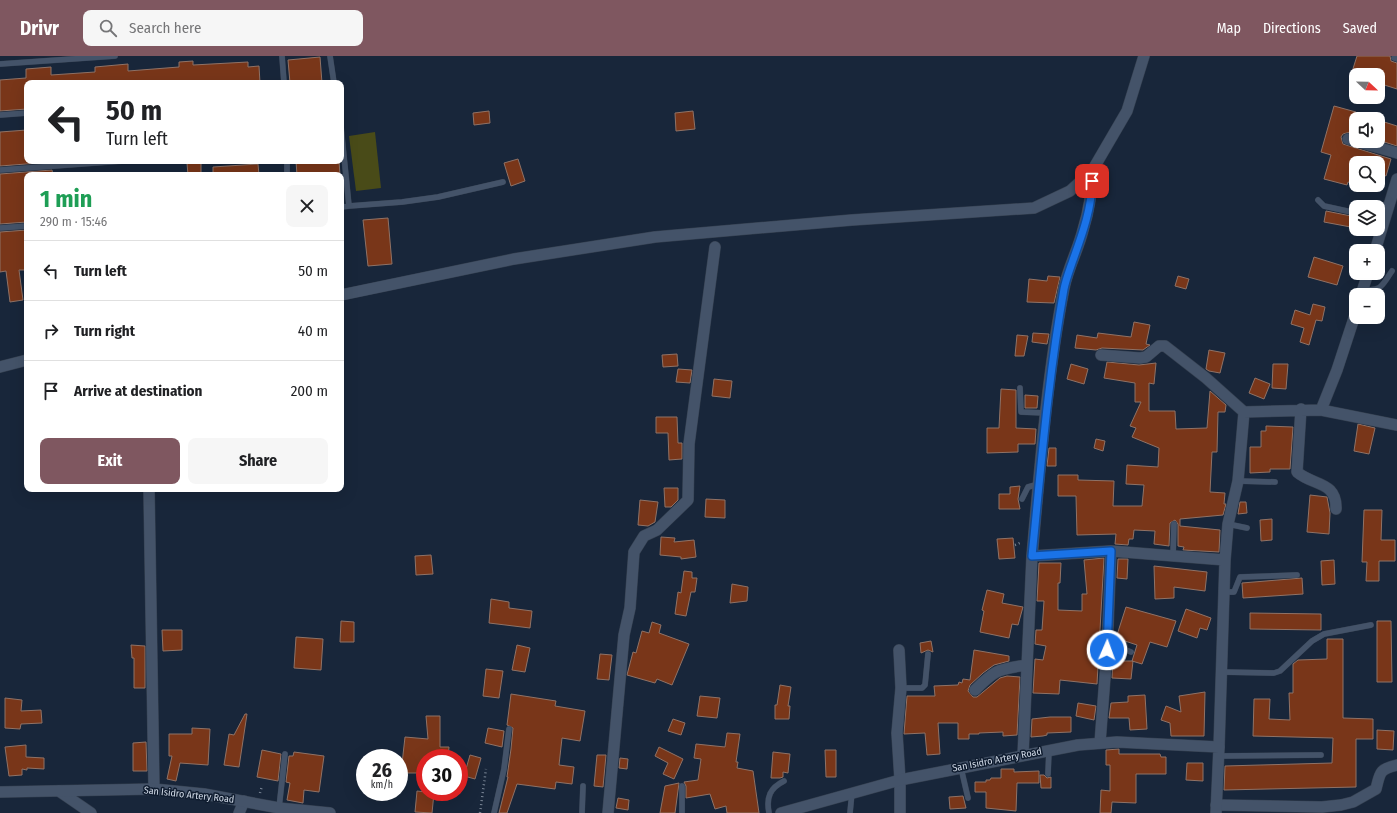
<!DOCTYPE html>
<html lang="en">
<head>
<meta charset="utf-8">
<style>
  :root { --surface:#fff; --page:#f6f6f6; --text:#202124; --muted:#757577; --line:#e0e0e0; --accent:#7f5760 }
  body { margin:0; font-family:"Fira Sans Condensed",sans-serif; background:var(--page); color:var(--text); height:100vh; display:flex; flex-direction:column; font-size:15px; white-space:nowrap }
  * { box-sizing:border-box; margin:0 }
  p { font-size:13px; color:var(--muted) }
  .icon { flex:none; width:22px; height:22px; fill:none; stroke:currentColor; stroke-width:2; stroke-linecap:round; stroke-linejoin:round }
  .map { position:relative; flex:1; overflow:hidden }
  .panel { position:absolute; left:24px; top:116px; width:320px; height:320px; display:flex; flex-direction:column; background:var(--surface); border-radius:8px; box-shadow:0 4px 16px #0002 }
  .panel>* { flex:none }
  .banner { position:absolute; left:24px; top:24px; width:320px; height:84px; border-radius:8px; box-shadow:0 4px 16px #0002; background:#fff; color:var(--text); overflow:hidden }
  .needle { width:26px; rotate:112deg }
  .controls { position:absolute; left:1349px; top:12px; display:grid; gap:8px }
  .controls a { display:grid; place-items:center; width:36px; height:36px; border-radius:8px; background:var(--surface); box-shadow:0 4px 16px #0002; font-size:20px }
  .speed { position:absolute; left:356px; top:693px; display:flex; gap:8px; font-size:20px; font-weight:700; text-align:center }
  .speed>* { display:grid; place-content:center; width:52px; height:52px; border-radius:50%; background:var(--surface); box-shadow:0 4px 16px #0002; line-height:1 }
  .speed small { font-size:10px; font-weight:400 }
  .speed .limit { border:6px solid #d22; background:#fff; color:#111 }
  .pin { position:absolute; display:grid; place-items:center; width:34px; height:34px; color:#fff; margin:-17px; border-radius:8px; box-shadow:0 2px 6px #0006 }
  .me { position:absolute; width:44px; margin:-22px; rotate:2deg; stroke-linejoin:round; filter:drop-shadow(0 0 3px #0008) }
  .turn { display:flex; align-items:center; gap:14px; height:84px; padding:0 16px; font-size:18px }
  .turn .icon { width:52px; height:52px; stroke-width:2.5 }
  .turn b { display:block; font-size:28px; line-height:34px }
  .round { display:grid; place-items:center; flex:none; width:42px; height:42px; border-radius:8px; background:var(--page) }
  .overview { display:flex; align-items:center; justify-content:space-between; height:68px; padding:0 16px }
  h1 { font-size:24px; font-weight:700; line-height:30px; color:#1e9e55 }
  .primary-button { display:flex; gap:8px; margin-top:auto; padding:8px 16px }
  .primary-button a { flex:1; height:46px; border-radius:8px; background:var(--accent); color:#fff; font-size:16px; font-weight:700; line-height:46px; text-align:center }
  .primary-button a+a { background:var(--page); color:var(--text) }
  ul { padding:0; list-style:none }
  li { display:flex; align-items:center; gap:12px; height:60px; padding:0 16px; border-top:1px solid var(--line) }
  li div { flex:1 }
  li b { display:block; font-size:15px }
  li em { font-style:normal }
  header { display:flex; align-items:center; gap:24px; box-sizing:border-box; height:56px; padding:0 20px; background:var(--accent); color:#fff }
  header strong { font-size:19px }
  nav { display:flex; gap:22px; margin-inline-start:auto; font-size:14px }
  .search { width:280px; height:36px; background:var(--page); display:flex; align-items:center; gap:10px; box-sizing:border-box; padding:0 14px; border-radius:8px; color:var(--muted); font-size:15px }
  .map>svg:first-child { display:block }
  .green { fill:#494b18 }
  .building { fill:#793619; stroke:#8f7266 }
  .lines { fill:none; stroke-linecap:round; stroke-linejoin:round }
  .service-casing { stroke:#354050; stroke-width:6 }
  .minor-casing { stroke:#354050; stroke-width:12 }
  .tertiary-casing { stroke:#354050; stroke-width:12 }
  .path { stroke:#7b8797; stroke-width:2.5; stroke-dasharray:1 3; stroke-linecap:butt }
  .service { stroke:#445369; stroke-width:5.5 }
  .minor { stroke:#445369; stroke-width:11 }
  .tertiary { stroke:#445369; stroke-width:11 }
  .route-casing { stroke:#114b97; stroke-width:10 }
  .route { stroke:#1a73e8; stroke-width:7 }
  .labels { text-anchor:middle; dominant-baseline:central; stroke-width:3; stroke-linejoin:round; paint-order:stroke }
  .street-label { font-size:10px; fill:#d2dbe8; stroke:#0f1c2f }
</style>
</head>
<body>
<header>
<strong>Drivr</strong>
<div class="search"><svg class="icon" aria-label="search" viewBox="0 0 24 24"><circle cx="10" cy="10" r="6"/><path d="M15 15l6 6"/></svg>Search here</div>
<nav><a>Map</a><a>Directions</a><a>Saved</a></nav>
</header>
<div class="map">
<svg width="1397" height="757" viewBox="0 0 1397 757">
  <rect width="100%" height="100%" fill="#18263a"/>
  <!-- green -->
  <path class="green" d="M375,76l6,56 -25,3 -7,-55z"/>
  <!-- building -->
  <path class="building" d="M1357,0h33l1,5 6,2v26l-19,-6v-8h-27z
    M320,1l2,26h-32l-2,-23z
    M193,5v4l55,-3v5l11,-1 1,17h-233v26l-27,2v-31l26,-2v-9l25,-2v8l44,-3v-5l33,-3v7l51,-4v-5z
    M1334,50l22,6v22l-6,-2 -7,2 -2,3 2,7 48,15 -5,17 -8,-3v-10h-22v21l-8,-2 -1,3 -23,-6 7,-24 -10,-3z
    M489,55l1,12 -16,2 -1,-12z
    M693,55l2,18 -19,2 -1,-18z
    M1378,64l19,6v20l-19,-6z
    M27,74v31l25,1 -52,4v-34z
    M518,103l7,22 -14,5 -7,-23z
    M296,105h43l1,14h-43z
    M201,106v13h-13l-1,-12z
    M258,108l1,11h-46v-8z
    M52,114l1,5h-26v47l-27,2v-50z
    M1326,155l30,6v11l-32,-6z
    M388,162l4,46 -24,2 -5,-46z
    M27,174v40h-8l4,30 -13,2 -4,-31 -6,1v-40z
    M1314,201l29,9 -6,19 -29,-8z
    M1048,220l12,1 -6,26 -27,-1 2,-23 18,2z
    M1178,220l11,3 -3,10 -11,-3z
    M1313,248l12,3 -3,14 -6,-1 -7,25 -9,-3 4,-14 -13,-4 4,-14 15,5z
    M1134,266l16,3 -4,19 4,1 -7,5 -41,-2 -6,2 -21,-2 2,-13 20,3 1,-5 33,4z
    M1033,277l16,1 -2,10 -15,-2z
    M1017,279l11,1 -4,20h-9z
    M1209,294l16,3 -5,20 -11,-2 -3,-2z
    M677,298l1,12 -15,1 -1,-12z
    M1107,306l32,3 17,-2 -2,21 -5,-1v28h26l1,18 31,-1 3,-37 16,14 -1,7h-7l-1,40h-5l-2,40 15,1 -1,11h2l-3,11 -43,4v7l40,4 -1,22 -36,-2 1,-3 -6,-1v-22l-3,-4 -5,3 -1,23 -15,-2 1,-13 -21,-1 -1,9h-4l-1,6 -13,-1 1,-10 -39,1 -1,-39h-18v-21h20v5l36,1 -1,25h29l2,-21 -18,-1 1,-19 31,2 1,-19 -27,-11 4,-9 -6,-2 11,-24h-6v-19l-31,-5z
    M1071,308l17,5 -4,15 -17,-5z
    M1273,308h15l-2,25 -14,-1z
    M678,313l14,1 -2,13 -14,-1z
    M1255,322l15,6 -6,15 -15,-6z
    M714,323l18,2 -2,17 -18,-2z
    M1001,333l15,1v38l20,1 -1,15h-17v8l-31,1v-25h12z
    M1025,339l13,1 -1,12h-12z
    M656,361h21l1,26h4v16l-13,1 -1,-27h-12z
    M1358,368l17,4 -6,26 -15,-3z
    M1266,370l27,1 -3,42h-20v3l-20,1v-26h11v-16h5z
    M1096,383l9,2 -2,10 -9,-3z
    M1049,392h7v18h-9z
    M1020,430l-2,13 2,10h-21v-15h11v-7z
    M664,432h14v12l-7,7h-6z
    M1310,439l17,2 3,16 -1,21 -22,-2z
    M706,443l19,1v18l-20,-1z
    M640,444l18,2 -3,20 -7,4 -10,-1z
    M1240,446h6l1,11 -9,1z
    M1364,454h18l-1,30h14v21h-16v20h-13l1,-19h-5z
    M1272,463v21l-11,1 -1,-21z
    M661,481l14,1 -1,4 20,-2 2,17 -15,2v-2l-21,-2z
    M1013,482l2,20 -16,1 -2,-20z
    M431,499l2,19 -17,1 -1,-19z
    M1104,502l-7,126 -37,-4 -1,14 -26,-1 2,-34 8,1 3,-14 -11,-2 1,-14h6l2,-29h-7l2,-38h22l-1,20h-2v27l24,1v-17h5l-3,-34z
    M1118,503h10l-1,20 -10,-1z
    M1334,504l1,24 -13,1 -1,-24z
    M1154,510l53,6 -2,19 -31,-4v11l-19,1z
    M684,515l8,1v6h5l-2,14h-4l-5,24 -11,-2 3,-22 3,1z
    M1302,522l1,16 -60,4 -1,-15z
    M732,528l16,3 -1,14 -17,2z
    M987,534l17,4 -2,9 21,4 -5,18 -6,-1 -3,14 -29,-6 4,-21 -2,-1z
    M491,543l18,3v6l23,3 -2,17 -41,-5z
    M1126,551l50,14 -9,26 -17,-5 -8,22 -10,-3 5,-16 -21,-7z
    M1186,553l25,9 -4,12 -7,-2 -3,10 -19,-7z
    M1250,557l71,1v16l-71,-1z
    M341,565l13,1v20h-14z
    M1377,565h14l1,61h-15z
    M652,566l9,3 -2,8 30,11 -17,41 -15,-6 -2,4 -28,-8 6,-23 3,1 6,-22 7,2z
    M162,574h20v20l-19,1z
    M296,581l27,2 -2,31 -27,-2z
    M1327,583h16v79l30,1v20h-17v48l-132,3 1,-24 107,-3 1,-25 -80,-2 1,-37h16l-1,20 21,1 -1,-27h4v-29l5,-4 29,-1z
    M931,585l2,11 -5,-2 -7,3 -1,-10z
    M131,589l14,1v42h-11v-30h-2z
    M517,589l13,3 -5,24 -13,-2z
    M974,594l35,6v5l-15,4 -11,8 -13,12 -2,6 5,6h4l23,-19 7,-2 13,1 -3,58 -14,1v-4l-24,1v1h-10v5h-11v-16h-20l2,31 -13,1 -2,-22 -21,1 3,-38h28l-1,-10 24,-1 1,-3 3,1 1,-4 7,1z
    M600,598l12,1 -3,25 -12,-1z
    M1113,605h20l-2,18 -19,-1z
    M486,613l17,2 -4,27 -16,-2z
    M780,629l11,2 -3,19h2l-1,13h-14v-14h2z
    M1205,636l-1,44h-33l-1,-13 -9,-3 5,-14 15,6 -2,-16z
    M511,638l45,7 -1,5 30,5 -5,30 -18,-3 -3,27 15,2 -2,17 -16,-2 -1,7 -38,-5 -10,29h-8l9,-36h-1l4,-28 2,-21 -6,-3z
    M1145,639l2,34 -17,1 -1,-12h-20l2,-15 17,-1v-6z
    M700,640l20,2 -3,20 -20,-2z
    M5,642l17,2 -1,11 20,-1 1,13 -21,1 -1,5 -15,-1z
    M1078,647l18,3 -2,14 -18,-4z
    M245,658h2l-8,53 -15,-2 5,-31 5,1z
    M426,660h14v31h9l-1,11h-23v15h-24l4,-36 23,2z
    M1050,661h21v15l-24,1v2l-4,1 -12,1 1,-18z
    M673,663l12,4 -4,12 -13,-4z
    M192,672l18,1 -2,36 -28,-2 -4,18 -9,-2 5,-23h-3v-22h23z
    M488,672l16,3 -2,16 -17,-4z
    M1377,674l17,1 -1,19 -16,-1z
    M727,677l13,1 -4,28h2l-1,6 16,3 6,42h-32l-1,-7 -11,3 -5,-15 -24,4v-12l-2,-4 14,-2 3,-21 -7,-1 2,-14 29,3z
    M146,686l1,29h-14v-28z
    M26,689v12l18,1v11l-17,-1v2l-5,-1v6l-13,1 -4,-29z
    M659,691l24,12 -9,20 -11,-5 5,-11 -13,-7z
    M1119,693v5h41l1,3h5v17h-30v29l-24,-1 -1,11h-11l1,-23 9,1v-26h-4v-15z
    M262,694l19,4 -3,27 -21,-4z
    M825,694h11v27h-10z
    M294,696l30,4 -5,36 -15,-2 -1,13 -16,-3 3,-17 -4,-1 3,-26h4z
    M773,696l17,2 -2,19 -5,-1v5l-3,1h-9z
    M470,699l11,3 -6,21 -11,-3z
    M597,699h9l-3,32 -9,-1z
    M620,702l8,1 -1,10 -8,-1z
    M1187,707h16v18l-17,-1z
    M1001,713h13v3l25,-1v12h-22l-1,28 -30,-3v-16h-11v-10h11v-2h4l1,-2h10z
    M1040,719h4l3,3 4,-1v11h-10z
    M679,727l-4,30h-15l5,-27z
    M417,735l17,2 -2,20 -17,-1z
    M963,740l3,12 -16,1 -1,-12z
    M618,742l11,2 -1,10 -12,-2z"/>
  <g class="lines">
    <defs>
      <path id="service" d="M282,0l2,27
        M330,0l4,27
        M1394,2l3,1
        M0,8l115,-8
        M0,59l27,-2
        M341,71l8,79 -8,1
        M287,105v14
        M0,114l122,-9
        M1318,144l6,6 32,7
        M349,150l53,-4 36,-5 65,-15
        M0,172l27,-2
        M1363,233c19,3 19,-4 29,-18
        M1020,332l1,24 25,1
        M1238,425l37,1
        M1022,443l6,-12 11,-3
        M1228,468l19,4
        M1173,500l1,-32
        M1224,536h10l6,-15 57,-2
        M1107,594l14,-2 10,4
        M1221,616l53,1 6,-2 32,-30 12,-7 47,-9
        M901,632h21l3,-3 3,-31
        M1218,700l103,-1
        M961,712l7,30
        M1048,718l1,-24
        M682,730v27
        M279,752l6,-54
        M494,757l10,-44 5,-40
        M582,757l1,-27
        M769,757c-3,-16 1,-25 15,-32
        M850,757l2,-21"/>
      <path id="minor" d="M1348,83l49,14
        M1375,195l22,-72
        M341,239l173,-36 141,-22 197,-17 182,-12 36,-17 22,-20 35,-60 17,-55
        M1361,239l7,-22
        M1101,299l39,3 6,-1 13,-11h6l41,32 38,34
        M0,311l27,-7
        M1301,353l-4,63c16,14 40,9 39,37
        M1321,354l76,15
        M149,433l5,300
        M1032,500c8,-89 15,-180 32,-268 4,-20 14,-38 19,-58 6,-19 9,-39 9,-59
        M899,594l2,38 -4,45 3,47v33
        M975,634c21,-21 22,-20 51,-25
        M1100,687l7,-93 4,-99
        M1219,691l6,-187 3,-36 10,-43 6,-69 77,-2 16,-40 19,-58
        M1023,699l9,-199 79,-5 114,9
        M59,735l32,22
        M1216,749l106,2 19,-2 12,-3 23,-13c4,-16 3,-20 21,-24
        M239,757l5,-12
        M608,757l16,-178 6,-27 4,-56 10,-16 13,-6 31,-30 1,-56 26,-197"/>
      <path id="tertiary" d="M0,736l154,-3 50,5 75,14 51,5
        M781,757l119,-33 178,-35 39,-3 102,5 -3,66"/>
    </defs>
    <!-- service casing -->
    <use href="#service" class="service-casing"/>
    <!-- minor casing -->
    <use href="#minor" class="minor-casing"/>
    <!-- tertiary casing -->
    <use href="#tertiary" class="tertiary-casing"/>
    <!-- path -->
    <path class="path" d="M1015,489l7,-3
      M260,737l2,-7
      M480,757l6,-44"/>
    <!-- service -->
    <use href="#service" class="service"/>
    <!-- minor -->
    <use href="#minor" class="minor"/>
    <!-- tertiary -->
    <use href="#tertiary" class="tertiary"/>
  </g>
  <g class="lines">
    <defs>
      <path id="route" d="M1092,125c0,27 -10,54 -19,79 -3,9 -7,19 -9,29 -16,89 -23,178 -32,267l79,-5 -4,99"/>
    </defs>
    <!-- route casing -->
    <use href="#route" class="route-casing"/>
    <!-- route -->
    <use href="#route" class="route"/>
  </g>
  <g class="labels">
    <!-- street labels -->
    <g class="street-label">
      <text transform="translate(997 704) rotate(-11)">San Isidro Artery Road</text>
      <text transform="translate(189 739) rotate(6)">San Isidro Artery Road</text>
    </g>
  </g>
</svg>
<div class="controls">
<a><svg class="needle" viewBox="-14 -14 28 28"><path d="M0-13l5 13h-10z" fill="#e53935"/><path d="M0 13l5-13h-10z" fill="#757577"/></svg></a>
<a><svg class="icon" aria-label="sound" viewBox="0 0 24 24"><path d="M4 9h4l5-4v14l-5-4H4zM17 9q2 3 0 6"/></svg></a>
<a><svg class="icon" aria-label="search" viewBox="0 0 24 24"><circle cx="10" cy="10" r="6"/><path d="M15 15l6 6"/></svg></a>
<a><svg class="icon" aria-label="layers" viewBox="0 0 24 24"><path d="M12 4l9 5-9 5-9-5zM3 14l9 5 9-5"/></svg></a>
<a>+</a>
<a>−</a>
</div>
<div class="speed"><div>26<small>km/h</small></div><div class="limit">30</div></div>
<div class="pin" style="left:1092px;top:125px;background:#d93025"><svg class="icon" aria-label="arrive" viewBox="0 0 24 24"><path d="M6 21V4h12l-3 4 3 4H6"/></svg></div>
<svg class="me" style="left:1107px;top:594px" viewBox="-20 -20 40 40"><circle r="17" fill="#1a73e8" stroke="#fff" stroke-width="3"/><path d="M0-11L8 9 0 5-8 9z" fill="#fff"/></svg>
<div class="banner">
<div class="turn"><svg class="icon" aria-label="left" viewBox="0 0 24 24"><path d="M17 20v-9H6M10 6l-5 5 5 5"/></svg><div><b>50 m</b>Turn left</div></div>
</div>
<section class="panel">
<div class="overview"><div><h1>1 min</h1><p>290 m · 15:46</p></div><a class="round"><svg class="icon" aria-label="close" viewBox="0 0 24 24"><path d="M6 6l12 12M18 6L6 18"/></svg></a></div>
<ul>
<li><svg class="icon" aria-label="left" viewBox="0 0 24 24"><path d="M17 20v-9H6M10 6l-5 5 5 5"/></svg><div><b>Turn left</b></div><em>50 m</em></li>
<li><svg class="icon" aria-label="right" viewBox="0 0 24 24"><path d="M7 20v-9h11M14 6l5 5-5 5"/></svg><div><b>Turn right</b></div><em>40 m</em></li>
<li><svg class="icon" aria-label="arrive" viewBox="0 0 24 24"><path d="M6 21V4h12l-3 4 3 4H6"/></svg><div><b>Arrive at destination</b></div><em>200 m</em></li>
</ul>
<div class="primary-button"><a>Exit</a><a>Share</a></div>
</section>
</div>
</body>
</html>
